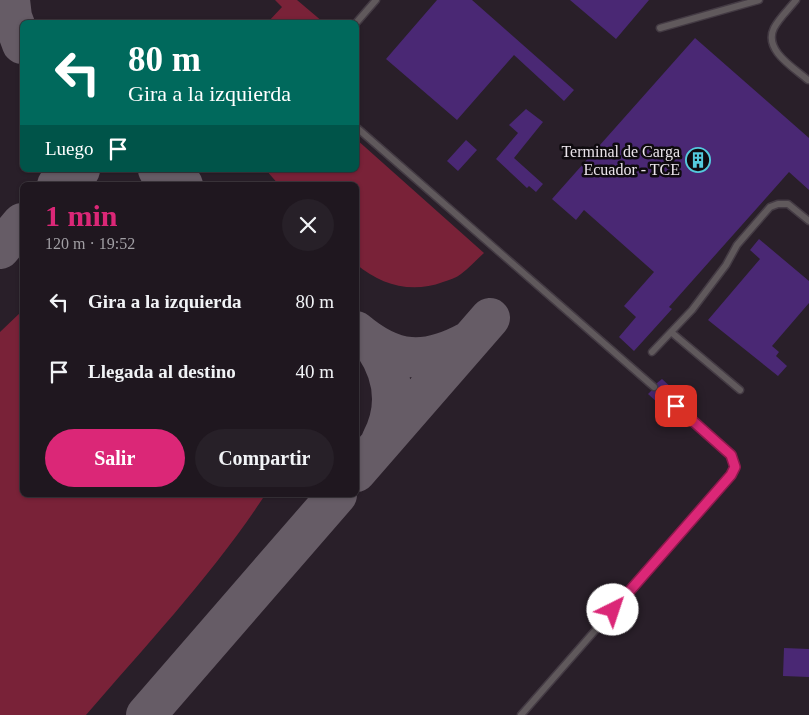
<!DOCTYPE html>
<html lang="es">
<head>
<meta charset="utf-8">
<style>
  :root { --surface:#1f171f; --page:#272028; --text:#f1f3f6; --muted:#a19fa4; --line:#3c363d; --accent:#db2777 }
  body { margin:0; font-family:Georgia,serif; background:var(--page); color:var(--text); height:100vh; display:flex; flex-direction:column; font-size:19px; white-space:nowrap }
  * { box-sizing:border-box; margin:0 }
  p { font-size:16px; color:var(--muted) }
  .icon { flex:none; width:28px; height:28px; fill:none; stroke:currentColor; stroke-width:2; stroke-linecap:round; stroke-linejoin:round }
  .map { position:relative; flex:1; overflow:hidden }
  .drawer { position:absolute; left:20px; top:182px; width:339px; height:315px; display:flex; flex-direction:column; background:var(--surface); border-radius:8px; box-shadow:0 1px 4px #0004,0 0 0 1px var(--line) }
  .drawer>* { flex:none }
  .banner { position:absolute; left:20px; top:20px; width:339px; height:152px; border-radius:8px; box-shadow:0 1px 4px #0004,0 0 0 1px var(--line); background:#00695c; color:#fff; overflow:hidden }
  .pin { position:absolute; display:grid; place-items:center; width:42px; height:42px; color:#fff; margin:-21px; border-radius:10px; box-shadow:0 2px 8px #0006 }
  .me { position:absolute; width:55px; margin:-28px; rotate:41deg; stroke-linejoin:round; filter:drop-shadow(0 0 4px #0008) }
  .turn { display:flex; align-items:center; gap:18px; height:105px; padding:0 25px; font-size:22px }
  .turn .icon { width:65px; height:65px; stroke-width:2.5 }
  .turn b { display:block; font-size:35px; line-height:42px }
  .then { display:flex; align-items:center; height:48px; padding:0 25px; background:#0003; gap:10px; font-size:19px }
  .round { display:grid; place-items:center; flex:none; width:52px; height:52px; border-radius:26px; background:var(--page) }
  .head { display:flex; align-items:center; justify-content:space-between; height:85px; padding:0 25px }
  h1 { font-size:30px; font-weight:600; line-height:38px; color:var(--accent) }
  .button { display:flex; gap:10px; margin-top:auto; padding:10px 25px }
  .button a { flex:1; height:58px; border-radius:30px; background:var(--accent); color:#fff; font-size:20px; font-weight:600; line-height:58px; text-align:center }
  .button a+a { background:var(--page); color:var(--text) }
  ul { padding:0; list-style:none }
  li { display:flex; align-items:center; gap:15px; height:70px; padding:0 25px }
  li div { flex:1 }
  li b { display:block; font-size:19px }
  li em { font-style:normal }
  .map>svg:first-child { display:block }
  .green { fill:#792238 }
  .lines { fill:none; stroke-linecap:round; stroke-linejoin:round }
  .taxiway { stroke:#665c66; stroke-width:40 }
  .building { fill:#4a2874 }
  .lane-casing { stroke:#443b44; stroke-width:9 }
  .lane { stroke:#60595c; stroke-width:6 }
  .route-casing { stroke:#8e194d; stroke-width:12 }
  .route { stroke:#db2777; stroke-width:9 }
  .labels { text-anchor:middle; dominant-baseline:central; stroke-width:5; stroke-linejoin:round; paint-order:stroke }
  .poi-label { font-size:16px; fill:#ebe4eb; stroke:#0f0b0f; text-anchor:end }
</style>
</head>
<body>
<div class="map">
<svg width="809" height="715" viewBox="0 0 809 715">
  <rect width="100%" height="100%" fill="#291f29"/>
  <!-- green -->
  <path class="green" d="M275,0h22l26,22h-55l14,-15z
    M356,139l128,114c-8,7 -15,15 -23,21 -5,4 -12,6 -18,8 -32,12 -62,3 -87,-18v-79h-77l-13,-15h90z
    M22,311v184h243c-52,79 -117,148 -179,220h-86v-383z"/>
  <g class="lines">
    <!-- taxiway -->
    <path class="taxiway" d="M10,0l2,17 10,27
      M158,170l25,15
      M57,185l23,-15
      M0,249l22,-26
      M356,331c38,32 69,34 113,10
      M375,347c20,30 23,62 6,94
      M356,472l134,-154
      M146,715l191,-220"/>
  </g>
  <!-- building -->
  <path class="building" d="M437,0h35l102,90 -10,11 -50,-46 -57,65 -71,-61z
    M570,0h79l-33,39z
    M695,38l114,100v52l-20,-18 -120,135 3,2 -38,42 -15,-14 17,-20 -12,-11 30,-34 -70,-62 -8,10 -24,-21z
    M526,109l17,13 -29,36 29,26 -7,8 -7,-6 -2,2 -31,-29 22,-26 -9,-8z
    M466,140l11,10 -19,21 -11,-10z
    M759,239l50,42v22l-37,43 7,6 -3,4 11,10 -9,10 -70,-56 52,-61 -10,-9z
    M662,379l21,19 -4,4h-6l-1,8 -3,3 -21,-19 3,-3h6v-8z
    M784,648l25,1v28l-26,-1z"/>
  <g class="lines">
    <defs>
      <path id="lane" d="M796,0c-7,9 -17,18 -22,28 -11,22 20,40 34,52
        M356,23l20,-23
        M660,28l99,-28
        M356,127l298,260
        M671,332l69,58
        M652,352l40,-42 34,-45 11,-20 33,-38 8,-3h10l21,17
        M521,715l213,-243 1,-9 -4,-8 -55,-49"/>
    </defs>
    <!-- lane casing -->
    <use href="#lane" class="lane-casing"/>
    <!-- lane -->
    <use href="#lane" class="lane"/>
  </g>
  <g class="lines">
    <defs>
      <path id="route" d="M613,610l118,-135 4,-8 -4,-12 -55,-49"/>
    </defs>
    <!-- route casing -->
    <use href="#route" class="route-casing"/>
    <!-- route -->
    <use href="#route" class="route"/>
  </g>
  <!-- icons -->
  <defs>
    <symbol id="building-ring" viewBox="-11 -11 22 22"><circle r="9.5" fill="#0f0b0f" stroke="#54cadd" stroke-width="1.5"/><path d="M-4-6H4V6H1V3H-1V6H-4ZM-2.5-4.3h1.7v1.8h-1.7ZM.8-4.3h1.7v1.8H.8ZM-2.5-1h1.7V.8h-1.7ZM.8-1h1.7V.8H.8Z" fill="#54cadd"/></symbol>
  </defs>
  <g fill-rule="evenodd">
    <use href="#building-ring" x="684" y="146" width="28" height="28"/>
  </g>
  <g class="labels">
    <!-- poi labels -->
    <g class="poi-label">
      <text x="680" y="151">Terminal de Carga<tspan x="680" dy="18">Ecuador - TCE</tspan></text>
    </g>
  </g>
</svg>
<div class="pin" style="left:676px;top:406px;background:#d93025"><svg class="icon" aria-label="arrive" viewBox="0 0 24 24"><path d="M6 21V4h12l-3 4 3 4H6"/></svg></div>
<svg class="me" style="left:613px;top:610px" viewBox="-20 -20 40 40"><circle r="19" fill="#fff"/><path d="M0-13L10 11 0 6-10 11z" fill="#db2777"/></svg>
<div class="banner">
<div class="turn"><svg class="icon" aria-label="left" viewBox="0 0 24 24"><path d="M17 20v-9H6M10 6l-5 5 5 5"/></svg><div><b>80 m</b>Gira a la izquierda</div></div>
<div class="then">Luego<svg class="icon" aria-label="arrive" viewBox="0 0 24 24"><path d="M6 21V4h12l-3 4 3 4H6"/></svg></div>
</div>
<section class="drawer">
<div class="head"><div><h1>1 min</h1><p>120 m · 19:52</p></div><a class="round"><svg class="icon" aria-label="close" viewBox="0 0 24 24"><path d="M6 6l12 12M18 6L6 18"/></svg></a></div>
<ul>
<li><svg class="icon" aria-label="left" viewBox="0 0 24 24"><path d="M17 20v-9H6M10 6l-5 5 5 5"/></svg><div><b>Gira a la izquierda</b></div><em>80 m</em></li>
<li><svg class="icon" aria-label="arrive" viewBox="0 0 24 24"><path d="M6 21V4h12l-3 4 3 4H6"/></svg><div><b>Llegada al destino</b></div><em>40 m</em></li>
</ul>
<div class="button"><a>Salir</a><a>Compartir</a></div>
</section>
</div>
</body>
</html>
